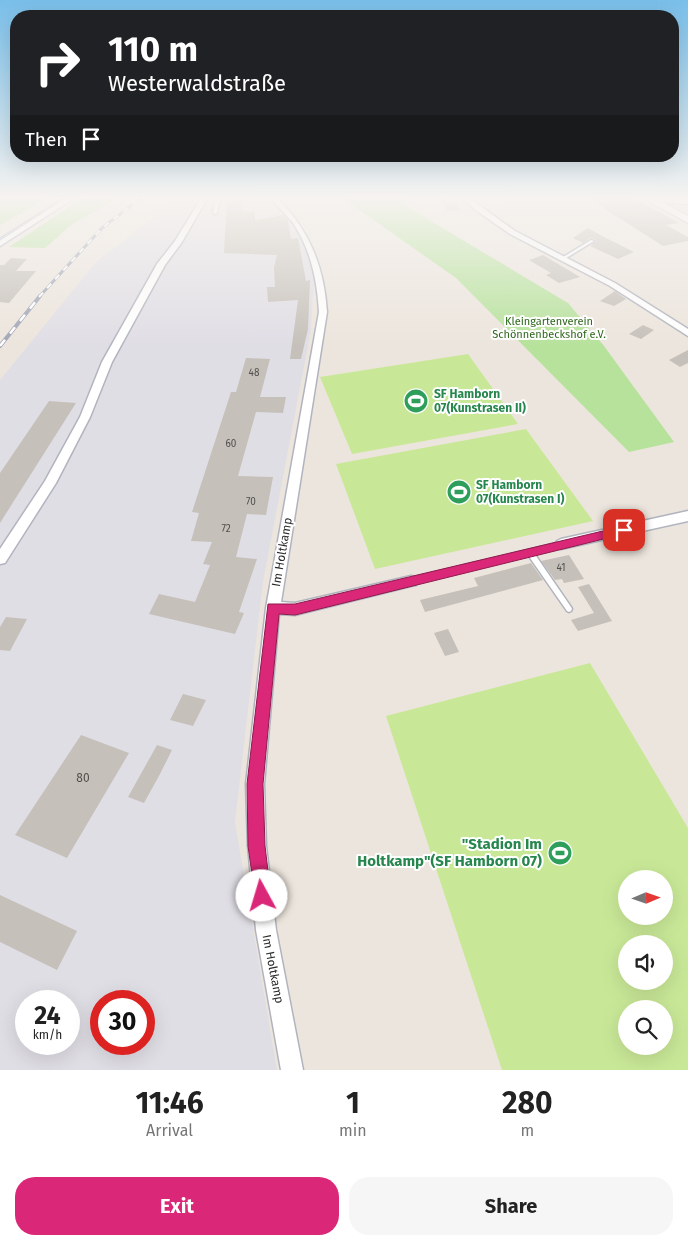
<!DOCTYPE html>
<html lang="en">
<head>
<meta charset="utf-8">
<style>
  :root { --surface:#fff; --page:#f6f6f6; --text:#222; --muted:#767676; --accent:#db2777 }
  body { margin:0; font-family:"Fira Sans",sans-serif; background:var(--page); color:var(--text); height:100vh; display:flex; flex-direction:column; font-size:19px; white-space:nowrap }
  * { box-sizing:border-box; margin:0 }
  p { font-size:16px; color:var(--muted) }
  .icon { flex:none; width:28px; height:28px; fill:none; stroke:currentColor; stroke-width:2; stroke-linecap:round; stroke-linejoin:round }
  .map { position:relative; height:1070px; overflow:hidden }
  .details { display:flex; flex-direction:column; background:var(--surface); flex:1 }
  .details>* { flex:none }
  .banner { position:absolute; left:10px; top:10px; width:669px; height:152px; border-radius:20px; box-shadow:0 5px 20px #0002; background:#202124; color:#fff; overflow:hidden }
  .needle { width:32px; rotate:88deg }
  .buttons { position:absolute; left:618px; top:870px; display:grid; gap:10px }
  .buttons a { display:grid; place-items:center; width:55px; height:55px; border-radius:50%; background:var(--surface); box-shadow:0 5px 20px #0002; font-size:25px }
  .speed { position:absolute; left:15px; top:990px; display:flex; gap:10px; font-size:25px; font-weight:700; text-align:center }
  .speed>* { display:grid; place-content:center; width:65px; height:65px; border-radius:50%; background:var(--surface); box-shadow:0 5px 20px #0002; line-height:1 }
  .speed small { font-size:12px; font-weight:400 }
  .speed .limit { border:8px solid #d22; background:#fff; color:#111 }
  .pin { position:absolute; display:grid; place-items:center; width:42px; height:42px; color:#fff; margin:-21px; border-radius:10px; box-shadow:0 2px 8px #0006 }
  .me { position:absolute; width:55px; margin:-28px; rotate:354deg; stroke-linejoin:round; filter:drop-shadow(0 0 4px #0008) }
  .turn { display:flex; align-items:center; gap:18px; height:105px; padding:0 15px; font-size:22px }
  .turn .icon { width:65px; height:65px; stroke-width:2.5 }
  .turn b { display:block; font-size:35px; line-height:42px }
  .then { display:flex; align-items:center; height:48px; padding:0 15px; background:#0003; gap:10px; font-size:19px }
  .eta { display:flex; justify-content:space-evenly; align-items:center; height:85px; text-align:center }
  .eta b { font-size:30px; font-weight:700; line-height:35px }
  .cta { display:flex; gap:10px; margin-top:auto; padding:10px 15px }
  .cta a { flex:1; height:58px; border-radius:20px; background:var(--accent); color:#fff; font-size:20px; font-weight:700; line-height:58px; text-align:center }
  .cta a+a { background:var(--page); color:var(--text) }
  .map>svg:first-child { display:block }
  .industrial { fill:#e0dee5; fill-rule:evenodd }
  .green { fill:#b6e29b }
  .pitch { fill:#c9e897; fill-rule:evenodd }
  .building { fill:#c5c0b9 }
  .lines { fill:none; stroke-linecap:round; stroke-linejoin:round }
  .service-casing { stroke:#b1b4be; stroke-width:3 }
  .minor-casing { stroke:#b1b4be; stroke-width:3 }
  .tertiary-casing { stroke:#b1b4be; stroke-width:3 }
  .secondary-casing { stroke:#b1b4be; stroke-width:2 }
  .service { fill:#fff; fill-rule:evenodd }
  .minor { fill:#fff; fill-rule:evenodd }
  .tertiary { fill:#fff; fill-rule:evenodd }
  .secondary { fill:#fff; fill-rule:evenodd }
  .tram { stroke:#a0a4b5; stroke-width:1 }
  .rail-far1-casing { stroke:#a0a4b5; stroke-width:3 }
  .rail-casing { stroke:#a0a4b5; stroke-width:4 }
  .rail-far1 { stroke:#fff; stroke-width:2; stroke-dasharray:6; stroke-linecap:butt }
  .rail { stroke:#fff; stroke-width:2.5; stroke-dasharray:8; stroke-linecap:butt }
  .route { fill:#db2777; stroke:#8e194d }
  .labels { text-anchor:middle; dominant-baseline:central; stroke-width:4; stroke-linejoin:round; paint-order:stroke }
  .number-label { font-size:10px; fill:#52504e }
  .far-park-label { font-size:11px; fill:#2e671c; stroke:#fff }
  .leisure-label { font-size:12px; font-weight:bold; fill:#27864d; stroke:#fff; text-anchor:start }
  .street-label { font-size:12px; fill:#2b2b2b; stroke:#fff }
  .near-number-label { font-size:12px; fill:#52504e }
  .near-leisure-label { font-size:15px; font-weight:bold; fill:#27864d; stroke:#fff; text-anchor:end }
</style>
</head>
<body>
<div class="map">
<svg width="688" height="1070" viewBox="0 0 688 1070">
  <rect width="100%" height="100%" fill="#ece5dd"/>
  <!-- industrial -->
  <path class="industrial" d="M181,197h85l21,18 17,30 10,31 -3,54 -48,252 -28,240 42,248h-277v-690l96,-118zM26,1001h43v43h-43zM101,1001h43v43h-43z"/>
  <!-- green -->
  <path class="green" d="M0,197h50l-50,28z
    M84,197h35l-48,28 -26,23 -36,-1z
    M341,197h70l1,2 -13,3 169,101 36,43 70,96 -45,10 -173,-174z"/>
  <!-- pitch -->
  <path class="pitch" d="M468,354l50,70 -166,30 -32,-77z
    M526,429l67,92 -218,48 -39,-105z
    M590,663l98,165v242h-186l-116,-354zM626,879h38v37h-38zM626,944h38v37h-38zM626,1009h38v37h-38z"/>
  <!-- building -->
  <path class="building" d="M438,197h13l9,13 -12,1z
    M586,197h46l47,26 -13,2 22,12v4l-25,5z
    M227,200h17l-3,10 14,2v8l29,-5 4,5 3,19 7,-1 8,43 4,-1 -2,49 -7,30h-11l8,-59 -30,2 -1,-15h8l-1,-20 3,-12 -53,-2z
    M588,228l14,8 32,16 -16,7 -28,-13 6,-5 -1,-2 -5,-1 -7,5 -10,-5z
    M543,255l37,22 -21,6 -13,-8 5,-2 -22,-13z
    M11,258l16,1 -11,12h20l-27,32 -9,-1v-37h4z
    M615,291l11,8 -12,7 -14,-5z
    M643,325l11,5 -13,9 -12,-5z
    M688,350v13l-8,4 -11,-7z
    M246,358l24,1 -10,38h26l-3,16 -27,-1 -18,64 35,1 -7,38 -19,-1 -11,43 21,2 -18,53 5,1 -9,21 -86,-20 10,-20 36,8 15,-37 -7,-1 9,-22 -21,-1 8,-28 -7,-1 39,-120h5z
    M49,401l27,2 -76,120v-50z
    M569,555l15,24 -20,4 -2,-4 -7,1 -14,-19z
    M531,563l12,17 -118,32 -5,-12 58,-14 -4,-8z
    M589,584l23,37 -34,10 -7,-11 23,-7 -16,-26z
    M6,617l21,2 -17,32 -10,-1v-23z
    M448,629l11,23 -14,4 -11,-23z
    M183,694l23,6 -13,26 -23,-6z
    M81,735l48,18 -62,105 -52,-23z
    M157,745l15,5 -12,24 -16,29 -16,-6z
    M0,895l77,36 -20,39 -57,-28z"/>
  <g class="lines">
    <defs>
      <path id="service" d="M216,197h4l-3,16 -2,1 -2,-1z
        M591,240l3,1 -31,19 -3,-1z
        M561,542h2l1,2 -1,2 -29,7 37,54 1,2 -1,2 -2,1 -2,-1 -39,-56 -117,29 -2,-1 -1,-2 1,-2 2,-1z"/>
      <path id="minor" d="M202,197h6l-26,45 -17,23 -53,97 -22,55 -34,66 -51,80 -5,1v-15l45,-68 35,-64 22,-55 55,-98 18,-23z
        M270,197h6c33,32 48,69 51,115l-46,290 14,1 116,-27 5,1 2,4 -2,4 -5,1 -116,29 -16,-1 -15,170 2,62 10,84 27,140h-22l-25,-140 -8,-84 -2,-62 20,-176 53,-296c-2,-32 -8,-62 -26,-89 -7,-9 -16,-17 -23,-26z
        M461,197h7l47,34 100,52 73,46v7l-78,-50 -100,-52 -33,-23z
        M688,511v10l-127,28 -4,-2 -2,-3 2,-3 4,-2z"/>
      <path id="tertiary" d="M66,197h10l-76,49v-7z
        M652,197l36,1v6l-39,-2v-4z"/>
      <path id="secondary" d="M641,197h12l35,19v7z"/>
    </defs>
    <!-- service casing -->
    <use href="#service" class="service-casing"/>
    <!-- minor casing -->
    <use href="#minor" class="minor-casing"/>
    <!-- tertiary casing -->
    <use href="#tertiary" class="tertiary-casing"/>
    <!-- secondary casing -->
    <use href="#secondary" class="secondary-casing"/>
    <!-- service -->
    <use href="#service" class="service"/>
    <!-- minor -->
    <use href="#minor" class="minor"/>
    <!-- tertiary -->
    <use href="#tertiary" class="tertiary"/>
    <!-- secondary -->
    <use href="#secondary" class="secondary"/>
    <!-- tram -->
    <path class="tram" d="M0,240l67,-43"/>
    <defs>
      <path id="rail-far1" d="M39,297l63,-69 40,-31"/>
      <path id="rail" d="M0,346l40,-50"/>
    </defs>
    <!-- rail-far1 casing -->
    <use href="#rail-far1" class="rail-far1-casing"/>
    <!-- rail casing -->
    <use href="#rail" class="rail-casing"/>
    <!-- rail-far1 -->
    <use href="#rail-far1" class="rail-far1"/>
    <!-- rail -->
    <use href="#rail" class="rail"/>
  </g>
  <!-- sky -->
  <linearGradient id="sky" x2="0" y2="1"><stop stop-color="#79bfea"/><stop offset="0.57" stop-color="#f6f3f0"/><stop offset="1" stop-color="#f6f3f0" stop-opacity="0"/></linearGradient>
  <rect width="688" height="347" fill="url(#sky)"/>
  <!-- route -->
  <path class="route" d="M624,526l6,4 -2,3 -333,82 -16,-1 -16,170 2,62 6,50 -3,7 -6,2 -6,-2 -8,-57 -1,-62 21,-180h27z"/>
  <!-- icons -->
  <defs>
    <symbol id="stadium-disc" viewBox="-11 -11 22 22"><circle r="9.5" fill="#2e9e5b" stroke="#fff"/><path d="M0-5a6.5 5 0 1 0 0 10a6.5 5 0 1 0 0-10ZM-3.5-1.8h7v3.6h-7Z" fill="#fff"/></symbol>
  </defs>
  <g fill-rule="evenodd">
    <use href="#stadium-disc" x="402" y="387" width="28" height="28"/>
    <use href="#stadium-disc" x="445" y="478" width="28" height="28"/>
    <use href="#stadium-disc" x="546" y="839" width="28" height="28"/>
  </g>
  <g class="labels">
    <!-- number labels -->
    <g class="number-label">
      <text x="254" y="373">48</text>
      <text x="231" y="444">60</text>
      <text x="251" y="502">70</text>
      <text x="226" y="529">72</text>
      <text x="561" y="568">41</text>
    </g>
    <!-- far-park labels -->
    <g class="far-park-label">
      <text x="549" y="321">Kleingartenverein<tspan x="549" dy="13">Schönnenbeckshof e.V.</tspan></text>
    </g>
    <!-- leisure labels -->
    <g class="leisure-label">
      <text x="434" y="394">SF Hamborn<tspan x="434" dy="14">07(Kunstrasen II)</tspan></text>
      <text x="476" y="485">SF Hamborn<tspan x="476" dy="14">07(Kunstrasen I)</tspan></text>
    </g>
    <!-- street labels -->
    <g class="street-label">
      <text transform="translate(282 552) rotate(-80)">Im Holtkamp</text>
      <text transform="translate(273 969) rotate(79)">Im Holtkamp</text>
    </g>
    <!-- near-number labels -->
    <g class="near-number-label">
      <text x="83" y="778">80</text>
    </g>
    <!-- near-leisure labels -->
    <g class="near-leisure-label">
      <text x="542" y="844">"Stadion Im<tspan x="542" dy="17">Holtkamp"(SF Hamborn 07)</tspan></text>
    </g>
  </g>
</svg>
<div class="buttons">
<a><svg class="needle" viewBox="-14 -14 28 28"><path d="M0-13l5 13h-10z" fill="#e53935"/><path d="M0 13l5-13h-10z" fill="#767676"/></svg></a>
<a><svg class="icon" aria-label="sound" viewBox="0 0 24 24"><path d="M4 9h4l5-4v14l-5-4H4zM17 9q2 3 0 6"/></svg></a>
<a><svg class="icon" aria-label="search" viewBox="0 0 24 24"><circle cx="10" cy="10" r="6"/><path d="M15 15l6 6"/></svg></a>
</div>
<div class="speed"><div>24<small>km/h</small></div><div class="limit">30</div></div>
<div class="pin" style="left:624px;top:530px;background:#d93025"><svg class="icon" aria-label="arrive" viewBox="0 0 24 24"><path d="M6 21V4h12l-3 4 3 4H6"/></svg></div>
<svg class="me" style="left:262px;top:896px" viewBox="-20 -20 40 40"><circle r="19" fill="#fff"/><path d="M0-13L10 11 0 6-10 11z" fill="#db2777"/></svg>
<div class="banner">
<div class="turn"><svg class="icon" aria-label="right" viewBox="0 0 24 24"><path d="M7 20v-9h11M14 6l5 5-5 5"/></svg><div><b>110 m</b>Westerwaldstraße</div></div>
<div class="then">Then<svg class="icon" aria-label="arrive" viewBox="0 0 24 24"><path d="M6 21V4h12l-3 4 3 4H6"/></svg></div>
</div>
</div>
<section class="details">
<div class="eta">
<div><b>11:46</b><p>Arrival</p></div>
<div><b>1</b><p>min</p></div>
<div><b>280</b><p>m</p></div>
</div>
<div class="cta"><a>Exit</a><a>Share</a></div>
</section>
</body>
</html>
